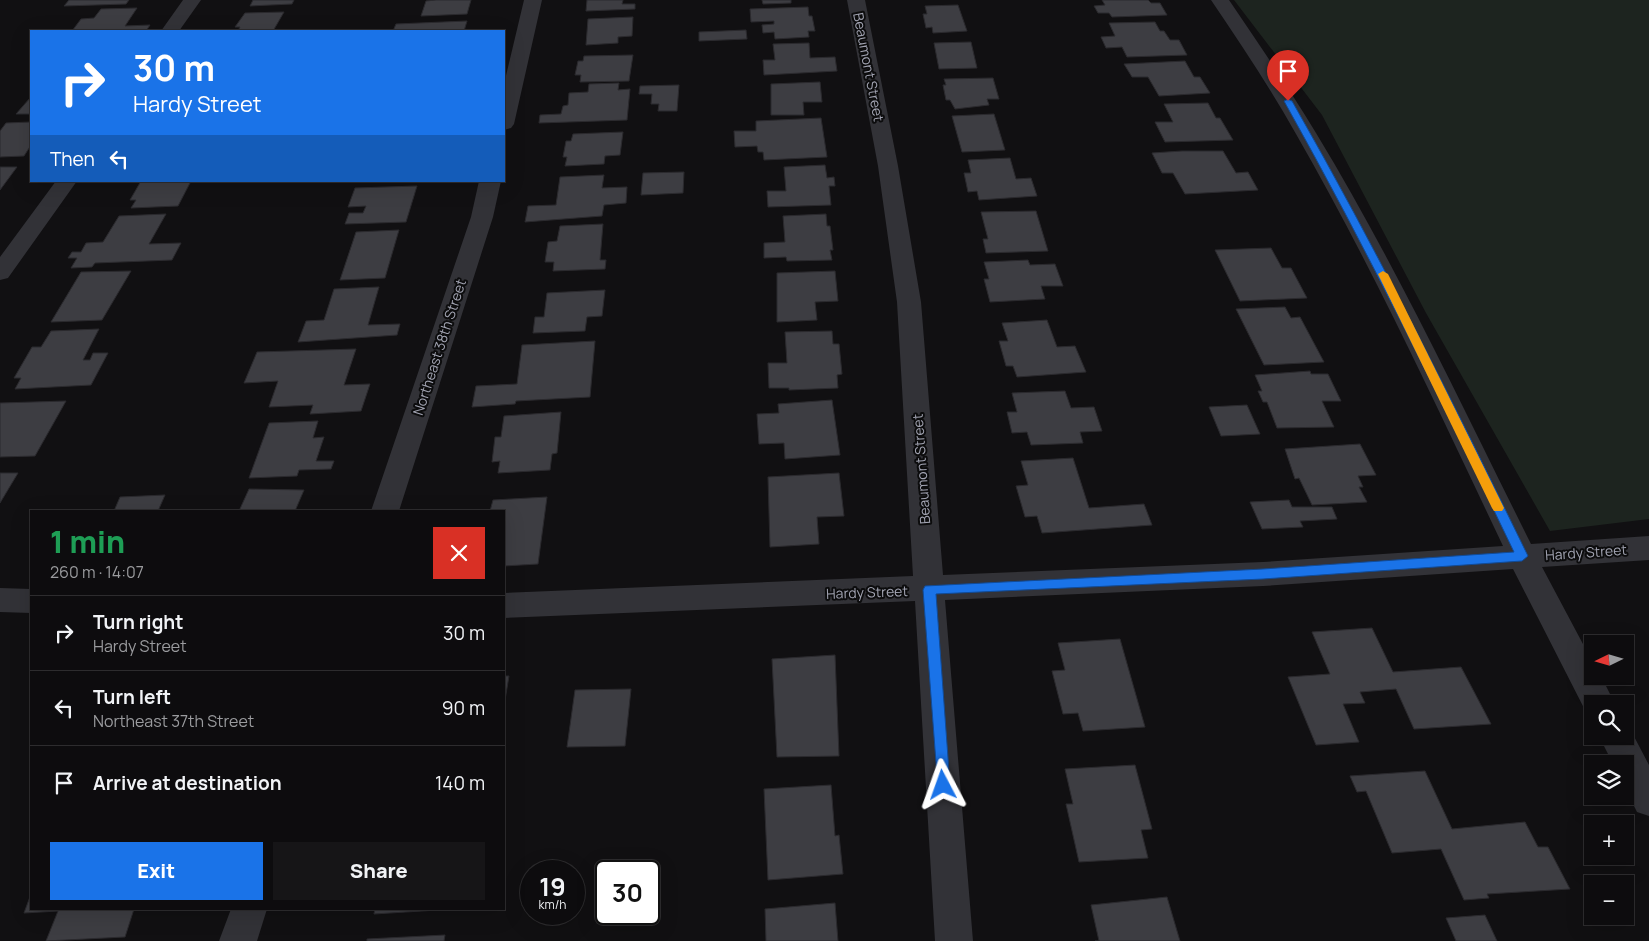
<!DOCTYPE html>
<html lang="en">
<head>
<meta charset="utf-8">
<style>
  :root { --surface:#0d0c0e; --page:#161517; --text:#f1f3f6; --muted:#9a9b9e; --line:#2d2c2e; --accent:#1a73e8 }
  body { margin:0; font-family:Manrope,sans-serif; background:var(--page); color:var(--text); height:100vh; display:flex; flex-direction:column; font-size:19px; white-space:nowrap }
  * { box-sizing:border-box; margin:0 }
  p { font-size:16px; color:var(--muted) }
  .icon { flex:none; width:28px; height:28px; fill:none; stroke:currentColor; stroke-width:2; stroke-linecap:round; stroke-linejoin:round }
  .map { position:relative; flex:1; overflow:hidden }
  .drawer { position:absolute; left:30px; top:510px; width:475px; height:400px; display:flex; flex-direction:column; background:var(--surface); border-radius:0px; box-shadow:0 5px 20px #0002,0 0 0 1px var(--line) }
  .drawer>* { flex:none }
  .banner { position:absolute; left:30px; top:30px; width:475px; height:152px; border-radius:0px; box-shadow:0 5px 20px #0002,0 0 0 1px var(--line); background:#1a73e8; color:#fff; overflow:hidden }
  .needle { width:32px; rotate:265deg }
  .controls { position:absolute; left:1584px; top:635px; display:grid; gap:10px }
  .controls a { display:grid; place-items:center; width:50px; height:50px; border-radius:0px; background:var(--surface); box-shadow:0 5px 20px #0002,0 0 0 1px var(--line); font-size:25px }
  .speed { position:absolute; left:520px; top:860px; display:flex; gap:10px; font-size:25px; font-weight:700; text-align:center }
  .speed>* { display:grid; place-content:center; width:65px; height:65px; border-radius:50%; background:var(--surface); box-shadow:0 5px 20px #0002,0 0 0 1px var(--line); line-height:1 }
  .speed small { font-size:12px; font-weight:400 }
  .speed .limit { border:2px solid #111; border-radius:8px; background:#fff; color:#111 }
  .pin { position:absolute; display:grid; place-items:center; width:42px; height:42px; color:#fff; margin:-51px -21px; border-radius:50% 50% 50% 0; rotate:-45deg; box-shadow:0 0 5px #0007 }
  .pin .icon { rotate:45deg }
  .me { position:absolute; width:55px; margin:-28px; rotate:356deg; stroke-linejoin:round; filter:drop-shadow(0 0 4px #0008) }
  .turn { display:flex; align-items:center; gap:18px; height:105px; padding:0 20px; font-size:22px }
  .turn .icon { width:65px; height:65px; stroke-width:2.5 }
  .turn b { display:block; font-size:35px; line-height:42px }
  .then { display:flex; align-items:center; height:48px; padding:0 20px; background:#0003; gap:10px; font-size:19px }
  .round { display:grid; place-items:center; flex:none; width:52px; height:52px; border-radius:0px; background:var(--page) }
  .summary { display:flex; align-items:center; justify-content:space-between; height:85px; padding:0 20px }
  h1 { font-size:30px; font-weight:800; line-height:38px; color:#1e9e55 }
  .cta { display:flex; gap:10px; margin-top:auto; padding:10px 20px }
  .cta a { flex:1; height:58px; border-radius:0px; background:var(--accent); color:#fff; font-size:20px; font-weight:800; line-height:58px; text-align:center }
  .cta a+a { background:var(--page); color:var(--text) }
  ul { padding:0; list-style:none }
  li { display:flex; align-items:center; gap:15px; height:75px; padding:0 20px; border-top:1px solid var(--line) }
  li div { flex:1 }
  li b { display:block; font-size:19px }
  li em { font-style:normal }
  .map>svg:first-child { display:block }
  .green { fill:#1d241f }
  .building { fill:#3d3d42; stroke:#2b2a2e }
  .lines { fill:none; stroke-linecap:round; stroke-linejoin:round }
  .minor { fill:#323237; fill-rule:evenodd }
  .route { fill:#1a73e8; stroke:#114b97 }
  .slow { fill:#f59e0b }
  .labels { text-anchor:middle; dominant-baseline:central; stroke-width:4; stroke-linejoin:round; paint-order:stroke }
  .street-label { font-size:14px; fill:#a2a4b2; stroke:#0c0c0d }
</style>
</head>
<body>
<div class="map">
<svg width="1649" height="941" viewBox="0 0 1649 941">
  <rect width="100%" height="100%" fill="#111012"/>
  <!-- green -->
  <path class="green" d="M1234,0h415v519l-99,12 -124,-218 -104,-198z"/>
  <!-- building -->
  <path class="building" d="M69,0h60l-3,4 -62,2z
    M253,0h41l-2,4 -42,2z
    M436,0h35l-4,14 -46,2 5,-15z
    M587,0h36l-1,4h13v5l-49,2z
    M762,0h29v3l-28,1z
    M1102,0h46l3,3h9l7,12 -55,2 -3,-4h-11l-4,-7 11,-1z
    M958,5l9,26 -34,2 -1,-6 -6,1 -3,-14h4l-2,-8z
    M808,7l1,9h3l3,15h-7l1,6 -34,2 -1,-7 -11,1 -1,-8 12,-1v-3l-23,1 -1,-13z
    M137,8l-12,18 25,-1 -4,6h-74l9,-12 13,-1 7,-9z
    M284,12l-11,19h-35l2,-4h-5l10,-14z
    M633,17l-1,19 -14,1v6l-32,2 2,-26z
    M467,21l-3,10h-71l3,-7z
    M1155,22l5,9h4l6,9h9l8,15 -60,2 -5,-10 -16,1 -5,-11 14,-1 -6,-13z
    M746,30l1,9 -48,2v-9z
    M971,42l6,26 -38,1 -5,-26z
    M809,43l1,15 25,-1 2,14 -73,4 -1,-15h12l-2,-16z
    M633,55l-4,26 -49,1 1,-7h-6l3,-14h5l1,-5z
    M1185,61l9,16h6l10,16 -51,3 -11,-19h-16l-8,-13z
    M993,78l6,21h-12l2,6 -34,4 -5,-9h-4l-3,-15h3l-2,-6z
    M820,82l2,20h-19l1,13h-33v-31z
    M619,83l-1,7 12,-1 -3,31 -88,3 1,-8 21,-1 2,-8 5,-1 1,-12 19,-1 1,-8z
    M679,85l-2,26h-19l1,-7h-8l1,-10h-13l1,-8z
    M30,98l1,16h-15z
    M1208,103l8,15h4l13,22 -68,2 -10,-20h18l-9,-18z
    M994,114l11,36 -43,2 -10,-36z
    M821,118l6,39 -63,3 -1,-8h-5l-1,-6 -22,1 -1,-16h22v-10z
    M31,122v23l-7,11 -24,1v-26l6,-8z
    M623,132l-3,23 -15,1 -1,8 -39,2 2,-9h-4l3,-16h5l2,-7z
    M1182,151h41l13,22 12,-1 10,18 -73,4 -12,-21h-11l-10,-20z
    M1010,158l6,21 15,-1 6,18 -58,4 -2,-9 -9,1 -4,-19h7l-3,-13z
    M825,165l2,13 7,-1 1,9h-6l2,19 -63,2 -1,-16h19l-2,-24z
    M0,167h17l-17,23z
    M684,172l-1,21 -42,2 2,-22z
    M604,175l-2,13 25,-1 -1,16 -22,2 -2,11 -77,6 3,-16 28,-1 4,-28z
    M141,181h50l-13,25 -47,2 5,-8h-6z
    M417,186l-11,36 -61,2 4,-11h14l3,-7 -18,1 7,-19z
    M1036,211l12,40 -62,2 -3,-14h5l-7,-27z
    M166,214l-17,30 32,-1 -9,17 -77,3 -3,4 -21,1 6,-10h-9l4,-6h9l5,-9 17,-1 16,-26z
    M826,214l1,12h3l3,24h-3l2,10 -45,1 -1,-4 -22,1v-15l21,-1 -2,-26z
    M603,224l-3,36h6l-1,9 -52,2 1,-9h-9l3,-20 9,-1 3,-15z
    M399,230l-14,48 -45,2 16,-48z
    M1271,248l11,20h9l16,30 -67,3 -25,-51z
    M1028,260l2,5 25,-1 8,22h-22l4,13 -55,3 -6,-23h5l-5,-17z
    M131,271l-29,49 -51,2 30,-50z
    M835,271l3,30 -23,1 2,18 -40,2v-49z
    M379,287l-11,38 32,-1 -3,11 -99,7 8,-21 18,-1 10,-31z
    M605,290l-3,26 -15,1 -2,14 -52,2 2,-16h9l3,-24z
    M1285,307l6,11 9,-1 24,45 -60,3 -28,-56z
    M1047,320l10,27 18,-1 11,26 -69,5 -4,-11h-7l-7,-25h9l-6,-18z
    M99,329l-16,31h7l3,-7h15l-17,32 -76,4 6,-11h-7l18,-31h9l10,-16z
    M832,331l1,13h6l3,30 -5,1 1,13 -49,2v-2h-20l-1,-25h19l-2,-31z
    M595,341l-5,56 -74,4 -1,3 -43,3 4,-21 41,-2 5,-39z
    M356,349l-12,36 26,-1 -9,27 -51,3 3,-9 -44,2 9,-26 -34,2 13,-31z
    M1310,371l1,3h17l13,27h-19l12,26 -57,1 -10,-26h-4l-5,-11h4l-7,-16z
    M1065,391l6,17 23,-1 8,24 -22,1 3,11 -52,2 -4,-13 -15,1 -5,-21h10l-5,-19z
    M832,400l8,55 -55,4 -1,-16 -25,1 -2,-30 22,-1 -1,-9z
    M66,401l-31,55 -35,1v-54z
    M1247,405l13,29 -39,2 -12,-29z
    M561,412l-4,41 -5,1 -2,16 -52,3 2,-12 -8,1 3,-25h6l3,-21z
    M318,421l-5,17 11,-1 -8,24h18l-3,8 -32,1 -2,6 -48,2 20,-55z
    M1360,444l16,31 -18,1 5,11h-4l8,15 -55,3 -13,-27 -4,1 -10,-30z
    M1073,458l16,50 55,-4 8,21 -110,8 -5,-17 -12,1 -9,-31 12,-1 -7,-24z
    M0,473h18l-18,30z
    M839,473l5,43 -27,1 2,27 -49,3 -2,-70z
    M249,489l55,1 -9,21h-56z
    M165,495l-7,16h-44l6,-14z
    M547,497l-9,67 -34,2v-55h-21h7l3,-11z
    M1289,500l3,7h40l5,12 -37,2 3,6 -41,2 -12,-27z
    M1372,628l21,44 68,-5 30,57 -77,5 -18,-40 -36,3 5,11 -22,1 16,38 -43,3 -28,-68 42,-3 -18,-42z
    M1120,639l25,88 -62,4 -5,-18 -15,1 -11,-43 13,-1 -7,-27z
    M835,655l4,101 -62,1 -5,-98z
    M504,676h5l-5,30z
    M631,689l-6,57 -58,1 8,-57z
    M1135,765l17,64 -11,1 7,28 -69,4 -13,-58h7l-8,-35z
    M1425,771l27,58 73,-7 13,25h10l22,42 -83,5 2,4 -25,2 -23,-51 -49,4 -26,-62 -9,1 -7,-16z
    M831,785l4,51 4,-1 4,39 -75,6 -4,-91z
    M31,894v15h103l-9,28 -79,4 12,-30 -34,2z
    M1167,897l13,44h-85h4l-8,-36z
    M835,903l3,38h-72l-1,-32z
    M375,909h78l-79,5z
    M1485,915l12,26h-41l-10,-23z
    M445,935l-1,6h-77v-2z"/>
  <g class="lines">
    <!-- minor -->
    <path class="minor" d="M183,0h18l-22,31h-18z
      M524,0h18l-28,124 -3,4 -7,2v-46z
      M847,0h18l33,166 23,136 22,273 320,-13 240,-16c-66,-139 -130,-278 -207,-412 -26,-46 -55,-90 -85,-134h18c30,44 59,87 87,133 80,132 146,273 215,411l118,-8v24l-107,7 50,94v15h9l14,28h-23v12l-5,-2 -74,-145 -250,17 -318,14 28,341h-38l-20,-340 -411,17v-25l409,-17 -16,-274 -19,-136z
      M56,181h21l-69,97 -8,2v-23z
      M479,181h22l-8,36 -94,294h-28l100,-294z
      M0,588l31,1v24l-31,-1z
      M1625,724l3,1 21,40v51l-12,-4 -12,-24v-24h-12l-14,-28h26z
      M231,909h36l-10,32h-38z"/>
  </g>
  <!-- route -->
  <path class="route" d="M1288,99l4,2c85,149 161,301 236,455l-6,5 -259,18 -327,15 14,191 -2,4 -5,2 -5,-2 -15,-199 2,-4 338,-17 251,-17c-73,-152 -147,-303 -230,-451z"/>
  <!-- slow -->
  <path class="slow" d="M1383,271l5,3 116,234 -2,3h-8l-2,-3 -114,-234z"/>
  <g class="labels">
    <!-- street labels -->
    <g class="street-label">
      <text transform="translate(869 67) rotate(79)">Beaumont Street</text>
      <text transform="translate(439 347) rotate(-72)">Northeast 38th Street</text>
      <text transform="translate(921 469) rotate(-94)">Beaumont Street</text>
      <text transform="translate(1586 552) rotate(-4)">Hardy Street</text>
      <text transform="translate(867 592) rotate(-2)">Hardy Street</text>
    </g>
  </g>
</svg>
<div class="controls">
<a><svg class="needle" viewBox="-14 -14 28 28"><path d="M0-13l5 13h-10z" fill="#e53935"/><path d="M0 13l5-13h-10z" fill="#9a9b9e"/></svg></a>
<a><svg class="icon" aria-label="search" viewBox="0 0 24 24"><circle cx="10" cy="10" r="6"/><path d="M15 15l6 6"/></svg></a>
<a><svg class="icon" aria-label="layers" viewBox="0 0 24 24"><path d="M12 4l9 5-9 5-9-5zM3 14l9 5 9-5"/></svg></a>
<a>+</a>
<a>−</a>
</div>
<div class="speed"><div>19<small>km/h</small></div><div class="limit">30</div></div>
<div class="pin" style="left:1288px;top:101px;background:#d93025"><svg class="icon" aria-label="arrive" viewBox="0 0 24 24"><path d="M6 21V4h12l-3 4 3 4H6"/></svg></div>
<svg class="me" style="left:943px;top:785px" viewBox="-20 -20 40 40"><path d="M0-17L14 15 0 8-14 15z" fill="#1a73e8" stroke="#fff" stroke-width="4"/></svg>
<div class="banner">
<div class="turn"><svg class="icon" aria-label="right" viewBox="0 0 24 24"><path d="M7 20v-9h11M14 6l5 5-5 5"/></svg><div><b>30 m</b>Hardy Street</div></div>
<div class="then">Then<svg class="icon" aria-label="left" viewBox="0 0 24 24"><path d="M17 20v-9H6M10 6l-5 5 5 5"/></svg></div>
</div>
<section class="drawer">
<div class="summary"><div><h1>1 min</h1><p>260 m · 14:07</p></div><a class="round" style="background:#d93025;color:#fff"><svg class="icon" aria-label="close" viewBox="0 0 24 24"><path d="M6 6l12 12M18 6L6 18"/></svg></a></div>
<ul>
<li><svg class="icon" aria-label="right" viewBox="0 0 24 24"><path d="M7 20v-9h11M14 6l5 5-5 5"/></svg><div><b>Turn right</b><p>Hardy Street</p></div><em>30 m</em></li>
<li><svg class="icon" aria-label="left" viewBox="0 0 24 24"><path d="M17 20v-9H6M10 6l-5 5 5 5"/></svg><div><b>Turn left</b><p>Northeast 37th Street</p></div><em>90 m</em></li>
<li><svg class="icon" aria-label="arrive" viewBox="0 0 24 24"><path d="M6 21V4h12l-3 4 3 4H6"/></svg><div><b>Arrive at destination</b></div><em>140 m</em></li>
</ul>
<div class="cta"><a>Exit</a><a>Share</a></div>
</section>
</div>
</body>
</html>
